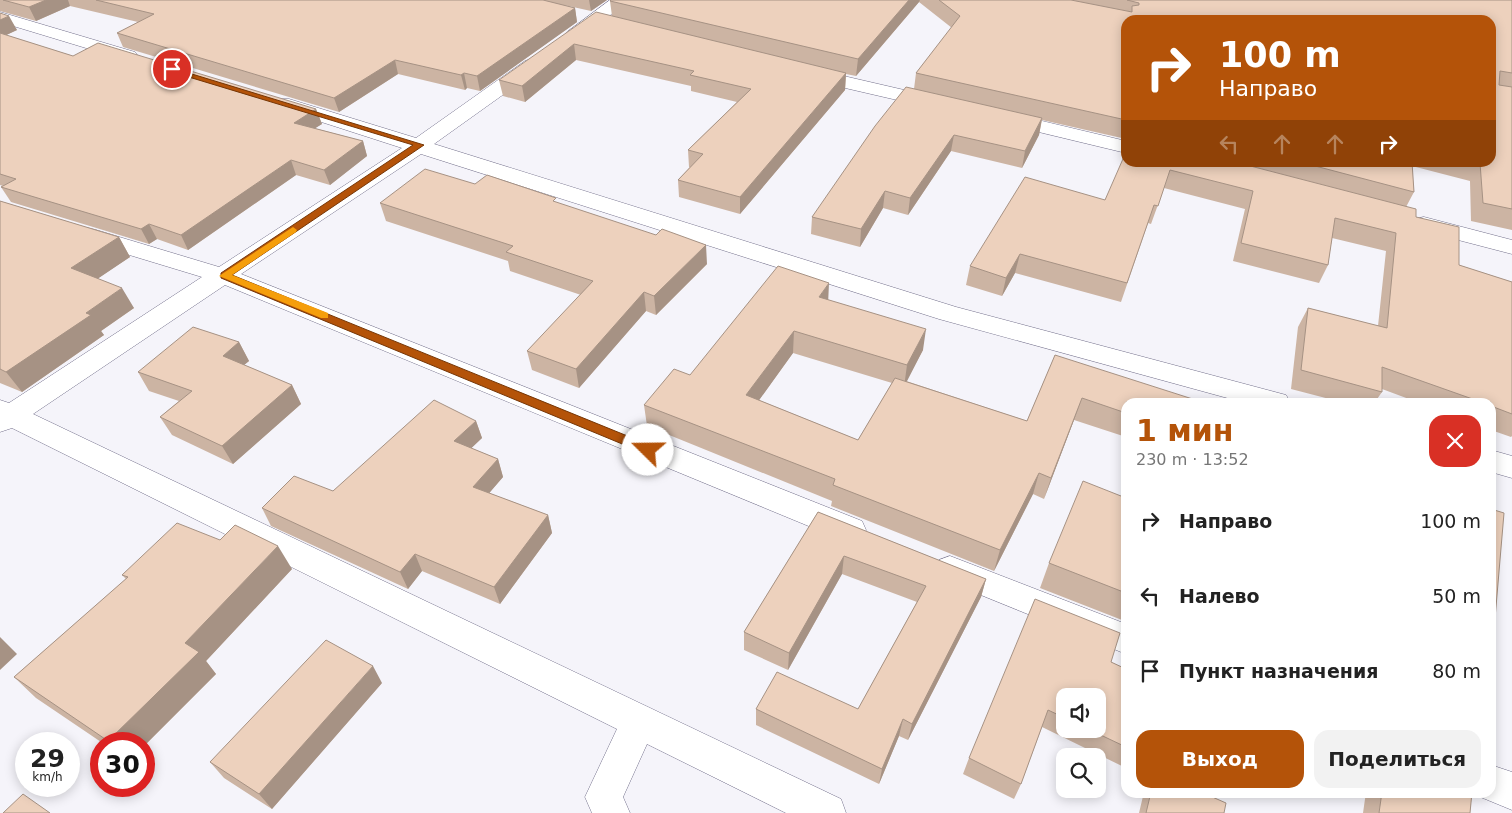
<!DOCTYPE html>
<html lang="ru">
<head>
<meta charset="utf-8">
<style>
  :root { --surface:#fff; --page:#f2f2f2; --text:#222; --muted:#767676; --accent:#b45309 }
  body { margin:0; font-family:"DejaVu Sans",sans-serif; background:var(--page); color:var(--text); height:100vh; display:flex; flex-direction:column; font-size:19px; white-space:nowrap }
  * { box-sizing:border-box; margin:0 }
  p { font-size:16px; color:var(--muted) }
  .icon { flex:none; width:28px; height:28px; fill:none; stroke:currentColor; stroke-width:2; stroke-linecap:round; stroke-linejoin:round }
  .map { position:relative; flex:1; overflow:hidden }
  .details { position:absolute; left:1121px; top:398px; width:375px; height:400px; display:flex; flex-direction:column; background:var(--surface); border-radius:15px; box-shadow:0 2px 12px #0003 }
  .details>* { flex:none }
  .hud { position:absolute; left:1121px; top:15px; width:375px; height:152px; border-radius:15px; box-shadow:0 2px 12px #0003; background:#b45309; color:#fff; overflow:hidden }
  .controls { position:absolute; left:1056px; top:688px; display:grid; gap:10px }
  .controls a { display:grid; place-items:center; width:50px; height:50px; border-radius:10px; background:var(--surface); box-shadow:0 2px 12px #0003; font-size:25px }
  .speed { position:absolute; left:15px; top:732px; display:flex; gap:10px; font-size:25px; font-weight:700; text-align:center }
  .speed>* { display:grid; place-content:center; width:65px; height:65px; border-radius:50%; background:var(--surface); box-shadow:0 2px 12px #0003; line-height:1 }
  .speed small { font-size:12px; font-weight:400 }
  .speed .limit { border:8px solid #d22; background:#fff; color:#111 }
  .pin { position:absolute; display:grid; place-items:center; width:42px; height:42px; color:#fff; margin:-21px; border:2px solid #fff; border-radius:50%; box-shadow:0 1px 5px #0007 }
  .me { position:absolute; width:55px; margin:-28px; rotate:292deg; stroke-linejoin:round; filter:drop-shadow(0 0 4px #0008) }
  .turn { display:flex; align-items:center; gap:18px; height:105px; padding:0 15px; font-size:22px }
  .turn .icon { width:65px; height:65px; stroke-width:2.5 }
  .turn b { display:block; font-size:35px; line-height:42px }
  .lanes { display:flex; align-items:center; height:48px; padding:0 15px; background:#0003; justify-content:center; gap:25px; direction:ltr }
  .lanes .off { opacity:.35 }
  .round { display:grid; place-items:center; flex:none; width:52px; height:52px; border-radius:15px; background:var(--page) }
  .headline { display:flex; align-items:center; justify-content:space-between; height:85px; padding:0 15px }
  h1 { font-size:30px; font-weight:800; line-height:38px; color:var(--accent) }
  .button { display:flex; gap:10px; margin-top:auto; padding:10px 15px }
  .button a { flex:1; height:58px; border-radius:15px; background:var(--accent); color:#fff; font-size:20px; font-weight:800; line-height:58px; text-align:center }
  .button a+a { background:var(--page); color:var(--text) }
  ul { padding:0; list-style:none }
  li { display:flex; align-items:center; gap:15px; height:75px; padding:0 15px }
  li div { flex:1 }
  li b { display:block; font-size:19px }
  li em { font-style:normal }
  .map>svg:first-child { display:block }
  .lines { fill:none; stroke-linecap:round; stroke-linejoin:round }
  .minor-casing { stroke:#74718c; stroke-width:1 }
  .minor { fill:#fff; fill-rule:evenodd }
  .wall { fill:#ccb4a3; fill-rule:evenodd }
  .shaded-wall { fill:#a69284 }
  .building { fill:#edd1bd; stroke:#a69284 }
  .route { fill:#b45309; stroke:#753606 }
  .slow { fill:#f59e0b }
</style>
</head>
<body>
<div class="map">
<svg width="1512" height="813" viewBox="0 0 1512 813">
  <rect width="100%" height="100%" fill="#f5f4fa"/>
  <g class="lines">
    <defs>
      <path id="minor" d="M610,0h19l-50,40h-12l-3,-4 3,-4z
        M0,12l135,40 3,4 -3,4 -6,1 -129,-39z
        M532,59l7,2 2,4 -2,4 -105,75 522,163 330,88 4,7h-48l-303,-83 -518,-165 -180,120 621,247 4,9 -4,9 -11,3 -11,-3 -615,-254 -192,129 808,385 5,14h-60l-139,-69 -24,53 7,16h-38l-7,-16 32,-68 -605,-301 -12,4v-32l9,3 193,-126 -122,-37 -3,-5 3,-5 8,-2 8,2 123,37 183,-119 -127,-41 -3,-4 3,-4h14l127,39 109,-77z
        M809,68l134,31 3,4 -3,4 -7,2 -134,-31 -2,-4 2,-4z
        M1004,112l122,29v12l-129,-31 -3,-4 3,-4z
        M1424,217l88,23v14l-96,-25 -3,-5 3,-5z
        M1491,450l21,6v22l-21,-6z
        M950,556l176,68v30l-187,-76 -5,-9 5,-9z
        M1491,765l21,7v38l-34,-14 -2,-4h15z"/>
    </defs>
    <!-- minor casing -->
    <use href="#minor" class="minor-casing"/>
    <!-- minor -->
    <use href="#minor" class="minor"/>
  </g>
  <!-- wall -->
  <path class="wall" d="M0,0h607l-16,11 -27,-6 11,3 2,14 -97,69 -13,-3 -2,2 -67,-16 -59,38 -216,-65 -6,-14 21,-11 -68,-16 -34,15 -36,-10z
    M611,0h901v230l-41,-9 -1,-40 -58,-15 2,26 -8,15 10,10 43,48 53,17v154l-1,1 -20,-7v-28h-74l-35,-13v3l-7,10h-34l-50,-13 7,-62 10,-19 70,18 8,-75 -54,-13 -4,27 -9,18 -86,-22 12,-52 -81,-21 -13,36 -3,-1 -27,79 -106,-29 -13,23 -36,-11 4,-19 135,-66 21,-38h365l-365,-142v119l-84,-19 -3,15 -17,33 -71,-17 -43,64 -25,-7 -23,39 -49,-13 1,-17 102,-128 2,-16 36,-45 -33,-26 -63,74 -10,-2 -1,16 -105,124 -61,-17 -1,-17 12,-13h-1l-1,-17 49,-48 -46,-11v-5l-115,-26 -51,42 -22,-6 -4,-16 113,-64 -2,-15z
    M0,13l17,17 -11,5 67,21 243,53 6,15 -8,4 49,13 4,15 -37,29 -34,-10 -108,75 -31,-11 -8,5 -138,-42 -10,-15 2,-1 -3,-1z
    M475,184l82,19 150,61 -51,51 -10,-4 -67,77 -47,-18 -5,-19 54,-56 -71,-24 -2,-10 -122,-40 -6,-18z
    M0,201l119,36 11,20 -32,21 36,30 -33,23 3,4 -82,57 -22,-9z
    M828,300l95,50 -17,31 121,40 28,-66 71,47v35l-52,-17 -30,79 -11,-5 -39,77 -163,-65 1,-5 -185,-75 -3,-21 46,-30zM793,353l99,30 -34,57 -99,-40z
    M239,342l10,19 -5,4 48,20 9,19 -68,60 -61,-29 -12,-18 19,-16 -30,-10 -11,-19z
    M476,421l6,17 -11,10 27,11 5,18 -14,16 59,22 4,18 -52,71 -78,-33 -14,18 -137,-63 -9,-18 71,-17z
    M1126,498v114l-4,8 -82,-32 9,-25z
    M818,512l168,67 -5,18 -73,143 -9,-4 -20,48 -123,-59v-16h102l59,-107 -75,-28 -54,96 -44,-20v-18z
    M292,569l-86,92 10,13 -72,72v-2h-40l-68,-46 -22,-21 112,-98 -4,-4z
    M1111,662l15,7v99l-84,-41 -21,57 -7,15 -51,-25 6,-16zM1065,696l33,33h-33z
    M382,683l-110,126 -48,-31 -14,-16z
    M1144,792h57l23,21h-85z
    M1366,792h106l-2,21h-107z"/>
  <!-- shaded-wall -->
  <path class="shaded-wall" d="M46,0h22l2,6 -34,15 -7,-14z
    M589,0h18l-16,11z
    M909,0h11l-1,2 -63,74 2,-17z
    M575,8l2,14 -97,69 -3,-15z
    M9,16l8,14 -17,8v-18z
    M574,44l2,16 -51,42 -3,-16z
    M395,60l3,14 -59,38 -5,-14z
    M464,73l3,15 -2,2 -4,-15z
    M846,73l-1,17 -105,124v-17z
    M316,109l6,15 -22,14 -6,-15z
    M1042,118l-3,17 -17,33 3,-17z
    M954,135l-3,16 -43,64 2,-17z
    M363,141l4,15 -37,29 -6,-15z
    M291,160l5,15 -108,75 -7,-15z
    M885,191l-2,17 -23,39 1,-18z
    M149,224l8,15 -8,5 -8,-15z
    M119,237l11,20 -46,31 -13,-20z
    M706,245l1,19 -51,51 -2,-19z
    M1020,254l-5,19 -13,23 4,-18z
    M829,283l-1,22 -9,-8z
    M122,288l12,20 -33,23 3,4 -82,57 -16,-20 80,-59z
    M644,292l2,19 -67,77 -3,-19z
    M926,329l-3,21 -19,37 3,-22z
    M794,331l-1,22 -46,64 -1,-22z
    M239,342l10,19 -16,13 -10,-18z
    M292,385l9,19 -68,60 -11,-18z
    M1082,398l-8,22 -30,79 7,-21z
    M476,421l6,17 -22,21 -6,-18z
    M498,459l5,18 -24,28 -6,-18z
    M1039,473l-6,21 -39,77 6,-21z
    M548,515l4,18 -52,71 -6,-17z
    M278,546l14,23 -86,92 10,13 -72,72v-2h-33l-3,-3 77,-98z
    M415,554l7,17 -14,18 -8,-17z
    M844,556l-2,18 -54,96 1,-17z
    M986,579l-5,18 -73,143 4,-16z
    M0,637l17,17 -17,16z
    M373,666l9,17 -110,126 -13,-15z
    M903,719l-4,17 -20,48 3,-15z"/>
  <!-- building -->
  <path class="building" d="M3,0h43l-17,7z
    M96,0h447l32,8 -98,68 -13,-3 -3,2 -66,-15 -61,38 -217,-65 37,-19z
    M611,0h298l-51,59 -248,-58z
    M939,0h132l61,12v-6l7,-1v-2l-12,-3h385v73l-12,-2 -1,14 13,2v122l-29,-6 -3,-40 -2,-1h13v-142h-365v100l-210,-47 44,-57z
    M596,12l250,61 -106,124 -62,-17 25,-26 -15,-4 63,-61 -61,-14 4,-4 -120,-27 -52,42 -23,-6z
    M0,13l9,3 -9,4z
    M0,33l73,23 25,-13 218,66 -22,14 69,18 -39,29 -33,-10 -110,75 -32,-11 -8,5 -140,-42 15,-8 -16,-5z
    M906,87l136,31 -17,33 -71,-16 -44,63 -25,-7 -24,38 -49,-12 63,-91z
    M1126,152v10h109l181,47v8l43,10v38l53,17v132l-21,-8v-4h-10l-99,-35v25l-81,-22 7,-62 79,20 9,-95 -61,-15 -7,47 -87,-22 12,-52 -83,-21 -12,36 -4,-1 -27,78 -107,-29 -14,24 -36,-12 55,-89 80,23z
    M1300,162h112l2,30z
    M425,169l50,15 12,-9 69,23 -3,3 103,34 6,-6 44,16 -52,51 -10,-4 -68,77 -49,-18 66,-70 -87,-29 7,-6 -133,-43z
    M0,201l119,36 -48,31 51,20 -36,25 5,2 -85,57 -6,-3z
    M778,266l51,17 -10,14 107,32 -19,36 -113,-34 -48,64 112,45 37,-62 132,43 28,-66 147,47h-76v11l-44,-15 -31,80 -12,-5 -39,77 -167,-65 2,-6 -191,-74 30,-36 16,6z
    M193,327l46,15 -16,14 69,29 -70,61 -62,-29 32,-26 -54,-19z
    M434,400l42,21 -22,20 44,18 -25,28 75,28 -54,72 -79,-33 -15,18 -138,-64 32,-32 39,15z
    M1083,481l43,17v95l-77,-30z
    M1491,509l13,4 -11,129 -2,-1z
    M818,512l168,67 -74,145 -9,-5 -21,50 -126,-60 21,-37 81,37 68,-123 -82,-30 -55,97 -45,-21z
    M177,523l43,17 15,-15 43,21 -93,97 14,9 -91,89 -94,-64 114,-100 -6,-2z
    M1035,599l85,34 -9,29 15,7v78l-38,-18h10v-33h-33v22l-17,-8 -27,74 -52,-26z
    M326,640l47,26 -114,128 -49,-32z
    M1151,792h50l25,11 -2,10h-78z
    M1382,792h90l-2,21h-91z
    M23,794l27,19h-47z"/>
  <!-- route -->
  <path class="route" d="M169,67l255,78 -192,130 420,171v7h-8l-423,-175v-5l192,-128 -244,-74z"/>
  <!-- slow -->
  <path class="slow" d="M293,227l4,3 -1,2 -64,43 96,38v5h-7l-102,-42z"/>
</svg>
<div class="controls">
<a><svg class="icon" aria-label="sound" viewBox="0 0 24 24"><path d="M4 9h4l5-4v14l-5-4H4zM17 9q2 3 0 6"/></svg></a>
<a><svg class="icon" aria-label="search" viewBox="0 0 24 24"><circle cx="10" cy="10" r="6"/><path d="M15 15l6 6"/></svg></a>
</div>
<div class="speed"><div>29<small>km/h</small></div><div class="limit">30</div></div>
<div class="pin" style="left:172px;top:69px;background:#d93025"><svg class="icon" aria-label="arrive" viewBox="0 0 24 24"><path d="M6 21V4h12l-3 4 3 4H6"/></svg></div>
<svg class="me" style="left:648px;top:450px" viewBox="-20 -20 40 40"><circle r="19" fill="#fff"/><path d="M0-13L10 11 0 6-10 11z" fill="#b45309"/></svg>
<div class="hud">
<div class="turn"><svg class="icon" aria-label="right" viewBox="0 0 24 24"><path d="M7 20v-9h11M14 6l5 5-5 5"/></svg><div><b>100 m</b>Направо</div></div>
<div class="lanes"><svg class="icon off" aria-label="left" viewBox="0 0 24 24"><path d="M17 20v-9H6M10 6l-5 5 5 5"/></svg><svg class="icon off" aria-label="ahead" viewBox="0 0 24 24"><path d="M12 20V5M6 11l6-6 6 6"/></svg><svg class="icon off" aria-label="ahead" viewBox="0 0 24 24"><path d="M12 20V5M6 11l6-6 6 6"/></svg><svg class="icon" aria-label="right" viewBox="0 0 24 24"><path d="M7 20v-9h11M14 6l5 5-5 5"/></svg></div>
</div>
<section class="details">
<div class="headline"><div><h1>1 мин</h1><p>230 m · 13:52</p></div><a class="round" style="background:#d93025;color:#fff"><svg class="icon" aria-label="close" viewBox="0 0 24 24"><path d="M6 6l12 12M18 6L6 18"/></svg></a></div>
<ul>
<li><svg class="icon" aria-label="right" viewBox="0 0 24 24"><path d="M7 20v-9h11M14 6l5 5-5 5"/></svg><div><b>Направо</b></div><em>100 m</em></li>
<li><svg class="icon" aria-label="left" viewBox="0 0 24 24"><path d="M17 20v-9H6M10 6l-5 5 5 5"/></svg><div><b>Налево</b></div><em>50 m</em></li>
<li><svg class="icon" aria-label="arrive" viewBox="0 0 24 24"><path d="M6 21V4h12l-3 4 3 4H6"/></svg><div><b>Пункт назначения</b></div><em>80 m</em></li>
</ul>
<div class="button"><a>Выход</a><a>Поделиться</a></div>
</section>
</div>
</body>
</html>
